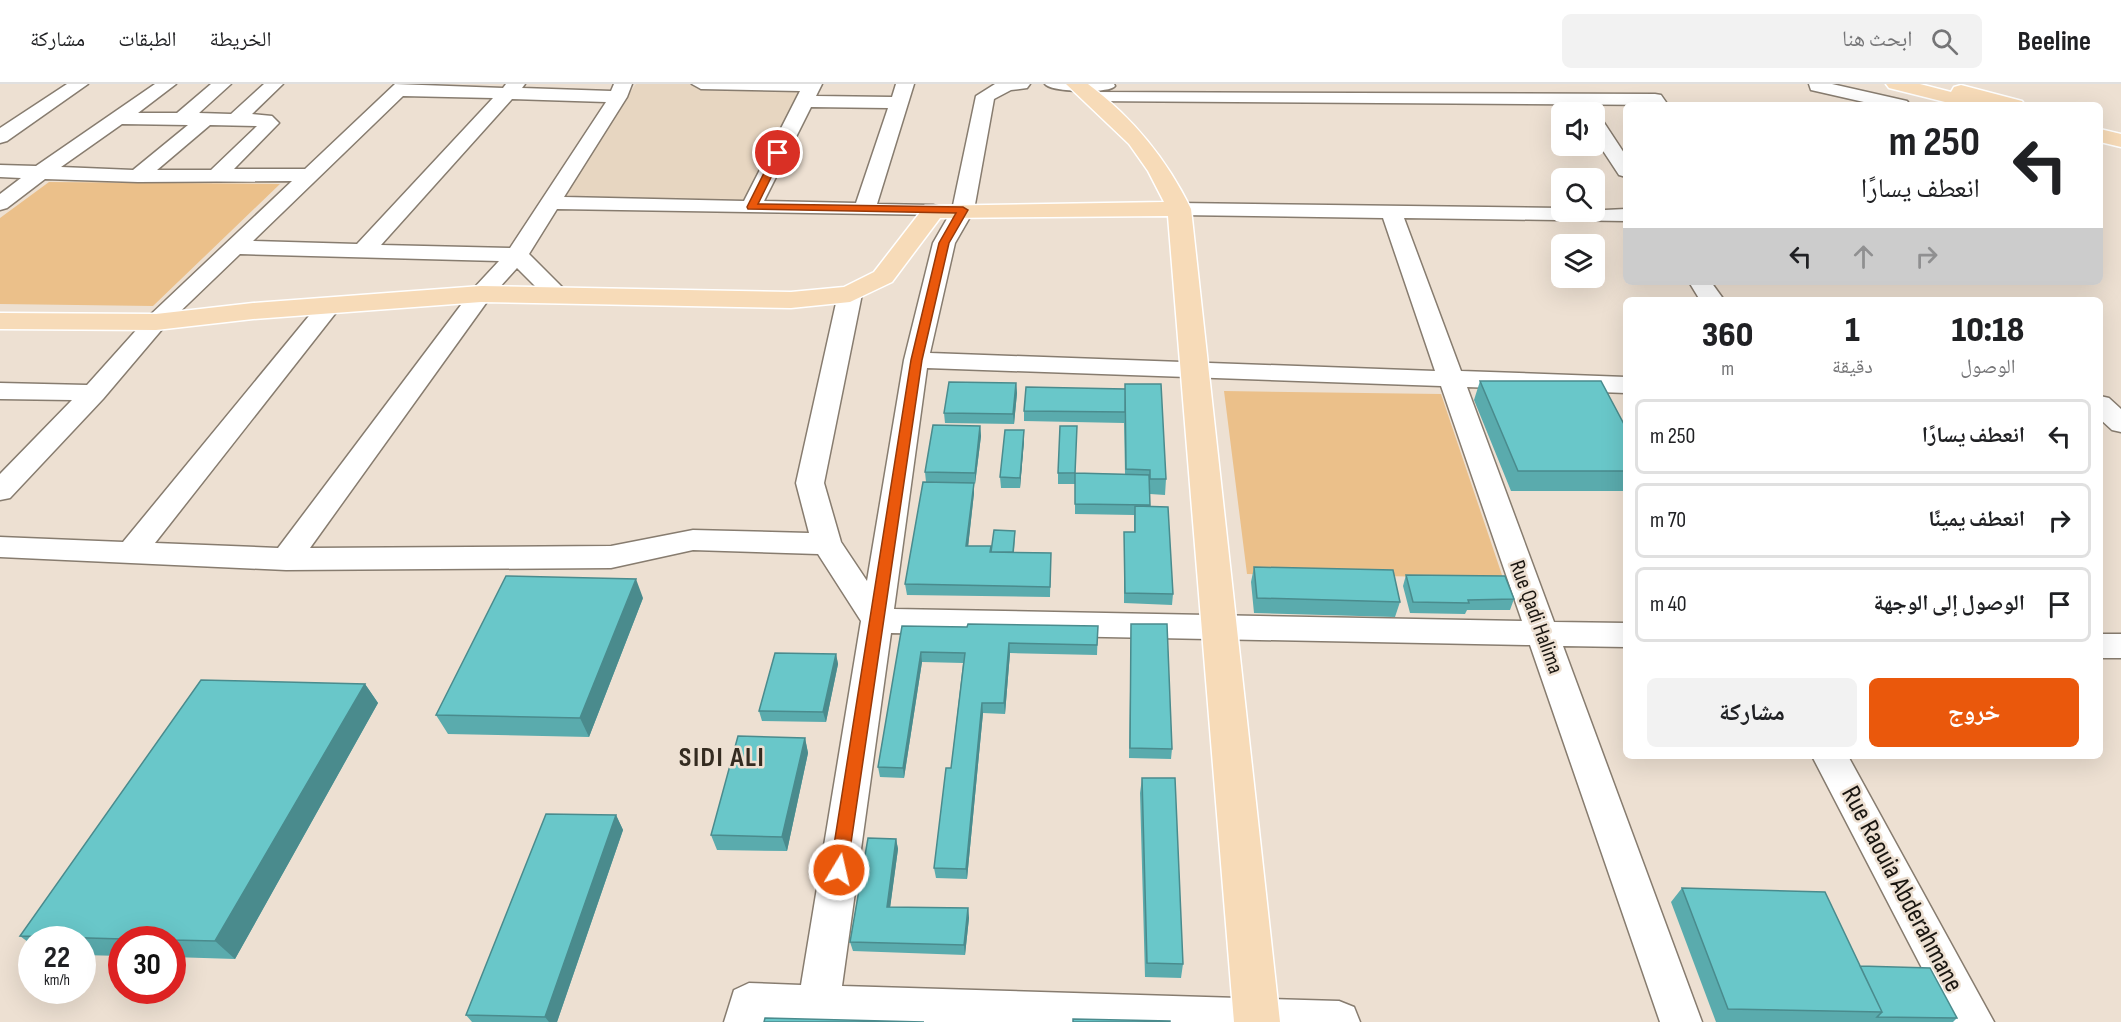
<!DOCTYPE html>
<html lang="ar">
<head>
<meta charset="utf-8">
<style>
  :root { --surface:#fff; --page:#f2f2f2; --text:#202124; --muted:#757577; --line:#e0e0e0; --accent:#ea580c }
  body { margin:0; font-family:"Sofia Sans Condensed","Noto Naskh Arabic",sans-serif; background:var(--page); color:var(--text); direction:rtl; height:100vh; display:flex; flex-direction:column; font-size:22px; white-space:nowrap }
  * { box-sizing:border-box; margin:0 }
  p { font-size:20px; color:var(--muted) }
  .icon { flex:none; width:33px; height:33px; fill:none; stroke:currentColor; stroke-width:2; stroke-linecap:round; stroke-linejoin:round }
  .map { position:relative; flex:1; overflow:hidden; direction:ltr }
  .sheet { position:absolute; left:1623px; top:213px; width:480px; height:462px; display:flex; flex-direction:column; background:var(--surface); border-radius:9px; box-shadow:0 6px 24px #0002; direction:rtl }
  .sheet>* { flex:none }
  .banner { position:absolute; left:1623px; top:18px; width:480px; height:183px; border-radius:9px; box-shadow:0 6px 24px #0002; direction:rtl; background:#fff; color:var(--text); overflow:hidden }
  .fabs { position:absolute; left:1551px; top:18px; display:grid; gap:12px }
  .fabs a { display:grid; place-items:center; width:54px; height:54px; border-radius:9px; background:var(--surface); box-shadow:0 6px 24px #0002; font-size:30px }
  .speed { position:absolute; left:18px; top:842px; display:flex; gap:12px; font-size:30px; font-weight:700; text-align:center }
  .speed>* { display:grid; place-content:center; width:78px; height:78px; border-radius:50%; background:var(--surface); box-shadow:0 6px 24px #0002; line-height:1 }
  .speed small { font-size:15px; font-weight:400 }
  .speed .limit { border:9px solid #d22; background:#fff; color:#111 }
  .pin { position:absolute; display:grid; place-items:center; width:51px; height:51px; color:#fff; margin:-26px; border:3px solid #fff; border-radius:50%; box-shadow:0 2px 6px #0007 }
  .me { position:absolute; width:66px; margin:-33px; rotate:9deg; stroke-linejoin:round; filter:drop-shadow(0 0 4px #0008) }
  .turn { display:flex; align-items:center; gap:21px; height:126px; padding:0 24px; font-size:27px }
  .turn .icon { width:78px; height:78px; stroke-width:2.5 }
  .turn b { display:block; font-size:42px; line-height:51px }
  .lanes { display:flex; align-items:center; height:57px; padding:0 24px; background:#0003; justify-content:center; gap:30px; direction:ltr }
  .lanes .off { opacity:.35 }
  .eta { display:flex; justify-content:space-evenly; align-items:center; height:102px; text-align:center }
  .eta b { font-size:36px; font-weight:800; line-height:42px }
  .cta { display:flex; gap:12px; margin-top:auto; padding:12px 24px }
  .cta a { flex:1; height:69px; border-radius:9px; background:var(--accent); color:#fff; font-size:24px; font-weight:800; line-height:69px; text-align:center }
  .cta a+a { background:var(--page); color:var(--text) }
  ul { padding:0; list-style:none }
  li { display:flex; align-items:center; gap:18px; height:75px; margin:0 12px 9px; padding:0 12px; border:3px solid var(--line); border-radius:9px }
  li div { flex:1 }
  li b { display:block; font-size:22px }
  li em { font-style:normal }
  header { display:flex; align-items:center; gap:36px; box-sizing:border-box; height:84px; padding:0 30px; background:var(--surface); border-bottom:2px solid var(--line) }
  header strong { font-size:28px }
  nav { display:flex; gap:33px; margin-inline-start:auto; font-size:21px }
  .search { width:420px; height:54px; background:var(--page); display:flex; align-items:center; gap:15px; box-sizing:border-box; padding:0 21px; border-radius:9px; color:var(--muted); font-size:22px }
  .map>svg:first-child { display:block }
  .built { fill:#e7d6c1 }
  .green { fill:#ebc08a }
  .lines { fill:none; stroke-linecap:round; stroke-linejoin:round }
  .minor-casing { stroke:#877c6f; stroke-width:3 }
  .major-casing { stroke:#fff; stroke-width:3 }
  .minor { fill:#fff; fill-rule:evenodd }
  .major { fill:#f7dbb8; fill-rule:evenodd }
  .wall { fill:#5aabad }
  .shaded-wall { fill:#4a8b8d }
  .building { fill:#69c7c9; stroke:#4a8b8d; stroke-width:1.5 }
  .route { fill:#ea580c; stroke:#983908; stroke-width:1.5 }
  .labels { text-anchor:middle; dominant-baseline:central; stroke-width:5; stroke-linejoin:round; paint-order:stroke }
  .street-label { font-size:22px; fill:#1a1611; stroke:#ede0d2 }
  .near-street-label { font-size:27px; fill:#1a1611; stroke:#ede0d2 }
  .district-label { font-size:28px; font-weight:bold; letter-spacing:1.5px; fill:#342b20; stroke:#ede0d2 }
</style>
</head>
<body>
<header>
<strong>Beeline</strong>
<div class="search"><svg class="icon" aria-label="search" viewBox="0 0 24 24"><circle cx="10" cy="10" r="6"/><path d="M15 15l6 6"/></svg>ابحث هنا</div>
<nav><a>الخريطة</a><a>الطبقات</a><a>مشاركة</a></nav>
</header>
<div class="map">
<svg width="2121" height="938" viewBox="0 0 2121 938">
  <rect width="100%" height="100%" fill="#ede0d2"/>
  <!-- built -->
  <path class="built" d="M636,0h65l111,2 -61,121 -196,-10z"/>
  <!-- green -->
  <path class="green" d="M49,98l231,2 -127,122 -153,-2v-86z
    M1224,307l217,3 62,184 -256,-4z"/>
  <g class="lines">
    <defs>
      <path id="minor" d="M67,0h21l-81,57 -7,2v-15z
        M155,0h21l-38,29h39l34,-29h20l-32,29 32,1 33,-30h19l-31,30 20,2 7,7 -45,46h71l90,-85 108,4 3,-4h19l-3,4 89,3 3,-7h18l-5,13 -63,100 180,4 56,-110 -99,-2 -9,-5h130l-6,12 76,1 4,-13h18l-37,120 56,1 7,2 4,4 -4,4 -383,-6 -28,45 37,37 4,5 -4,5h-16l-33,-33 -28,31 -179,249 301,-2 82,-16 116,3 -13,-50 42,-189 4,-5h16l4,5 -38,189 17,59 26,39 37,-221 29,-117 19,-33 24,-114 19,-12h35l-3,4 -16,2 -17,9 -20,111 -19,33 -25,110 505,18 -52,-153 -204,-3 -7,-2 -4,-4 4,-4 7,-2 383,5v4l64,-3v12l-222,-3 57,153 165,6v16l-159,-6 87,235 72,1v24l-63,-1 139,376h-42l-130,-377 -639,-12 -49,353 497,15 15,6 6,15h-636l10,-32 15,-7 52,2 60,-364 -43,-67 -125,-4 -82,18 -325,2 -286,-13v-20l123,5 199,-242h16l4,5 -4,5 -183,233 123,5 195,-259 26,-28 -259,-7 -76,73 -61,72 -93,99 -10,2v-26l72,-74 -72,-1v-16l87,2 61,-68 144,-136 -154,1 -93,-3 -38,29 -7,2v-16l21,-16 -21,-1v-12l36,1zM403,12l90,2 -136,146 -104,-3zM512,15l94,3 -96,146 -129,-3zM811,23l77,1 -32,95 -92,-2zM122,40l66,1 -55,45 -72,-3zM210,41l47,1 -46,44h-54zM927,284l514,18 81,235 -628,-12z
        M1045,0h69l1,2c-6,8 -64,6 -70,-2z
        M1809,0h23l75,17 3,4h-33l-66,-15z
        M1093,8l562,2 6,1 7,10 -581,-4 -3,-4z
        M1594,32l7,2 25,38v21l-7,-2 -25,-38z
        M1689,198h22l13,18h-24z
        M2100,312l9,2 12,11v23l-9,-2 -12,-11z
        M2100,550h21v24h-21z
        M1812,672h36l146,266h-44z"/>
      <path id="major" d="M1066,0h22c45,34 78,74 103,125l89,813h-46l-66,-806 -228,2 -48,64 -42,20 -59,6 -310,-6 -228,17 -97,11 -156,-1v-16l156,1 97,-11 228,-17 310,6 53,-5 30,-15 51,-66 239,-4 -16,-31 -19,-27z
        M1886,0h34l31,8 3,-5 7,-2 61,16 3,4h-68l-68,-17z
        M2100,45l21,5v13l-21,-5z"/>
    </defs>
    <!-- minor casing -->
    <use href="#minor" class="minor-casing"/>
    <!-- major casing -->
    <use href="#major" class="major-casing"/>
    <!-- minor -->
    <use href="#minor" class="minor"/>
    <!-- major -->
    <use href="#major" class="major"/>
  </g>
  <!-- wall -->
  <path class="wall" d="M1480,297l146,47v63h-115l-37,-91z
    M1016,299l1,10 -3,31 -69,-1 -1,-10z
    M1125,305l41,90 -1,16 -15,-1v13l23,87 -1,11 -48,-2v-71h10v-17l-59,-1v-30h-17v-11l67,1 -1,-52v1l-100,-2v-10z
    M980,342l1,10 -6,48 -1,-1v10l-6,53 23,6 24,-16 -1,16 37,1 -1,44 -143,-2 -2,-11 21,-102 -1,-10z
    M1024,357l-4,47h-19l-1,-11z
    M1254,483l146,35 -5,15 -141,-4 -3,-31z
    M1406,491l108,24 -4,11h-43l-2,4 -55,-1 -7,-27z
    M643,514l-54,139 -141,-3 -12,-19z
    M1131,540l41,125 -1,10 -42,-1z
    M902,542l65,1 131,-1 -1,29 -87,-2 -5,61 -22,-1 -16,166 -31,-1 -2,-10 17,-100 12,-105 -41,-1 -18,116 -24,-1 -2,-10z
    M836,570l2,10 -12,58 -64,-1 -3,-10z
    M365,600l13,19 -143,256 -63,-2v-18h-50v17l-40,-1v-16h-50v6l-12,-9z
    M805,654l3,15 -21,98 -70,-1 -6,-15z
    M1142,694l41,186 -2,14 -36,-1 -5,-184z
    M616,731l7,15 -66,192h-85l-6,-7z
    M896,755l2,10 -8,58 78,1 1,10 -4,37 -112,-4 -3,-9z
    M1682,804l178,78 97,52 -4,4h-237l-45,-120z"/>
  <!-- shaded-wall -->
  <path class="shaded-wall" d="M1016,299l1,10 -3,31 -1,-10z
    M980,342l1,10 -6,48v-11z
    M1024,346v11l-4,47v-10z
    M974,399v10l-7,64 -1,-11z
    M636,495l7,19 -54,139 -9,-19z
    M1009,559l1,10 -5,61 -1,-11z
    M921,568l1,10 -18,116 -1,-10z
    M836,570l2,10 -12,58 -3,-10z
    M365,600l13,19 -143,256 -20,-18z
    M982,619l1,10 -16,166 -1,-10z
    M805,654l3,15 -21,98 -5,-14z
    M616,731l7,15 -66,192h-8l-4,-5z
    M896,755l2,10 -9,67 -2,-9z
    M968,824l1,10 -4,37 -1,-10z"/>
  <!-- building -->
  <path class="building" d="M1480,297h121l25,47v43h-108z
    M949,298l67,1 -3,31 -69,-1z
    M1125,300h36l5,95h-16v-9l-24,-1z
    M1026,303l99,2v23l-101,-1z
    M933,341l47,1 -5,47 -50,-1z
    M1060,342h17l-2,47h-17z
    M1005,346h19l-4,48 -20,-1z
    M1075,389l74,2 1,30 -75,-1z
    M923,398l51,1 -8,63h25l-1,6 61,1 -1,34 -145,-3z
    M1135,422l33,1 5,87 -48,-1 -1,-61h11z
    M994,446l21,1 -2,21h-22z
    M1254,483l139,3 7,32 -143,-4z
    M1406,491l99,1 9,23 -46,1 1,3 -56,-1z
    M506,492l130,3 -56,139 -144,-3z
    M968,540l130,2 -1,19 -88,-2 -5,60h-22l-16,166 -32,-1 12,-100h5l14,-115 -44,-1 -18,116 -25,-1 24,-141 65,1z
    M1131,540h36l5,125 -42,-1z
    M775,569l61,1 -13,58 -64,-1z
    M201,596l164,4 -150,257 -43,-1v-1h-49l-103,-3z
    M738,652l67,2 -23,99 -71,-2z
    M1142,694h33l8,186 -36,-1z
    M546,730l70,1 -71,202 -79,-2z
    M868,754l28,1 -9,68 81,1 -4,37 -114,-3z
    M1682,804l143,4 57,120 -154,-3z
    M1860,882l70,2 27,50 -80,-1 5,-5z
    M765,934l159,4h-160z
    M1073,935l97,2v1h-97z"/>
  <!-- route -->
  <path class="route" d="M778,67l5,2 -25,51 205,3 5,3 -19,33 -27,117 -75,510 -2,6 -6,2 -6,-2 -3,-6 81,-510 28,-117 17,-30 -208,-4 -1,-2 27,-54z"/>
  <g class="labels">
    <!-- street labels -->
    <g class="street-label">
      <text transform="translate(1536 533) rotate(70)">Rue Qadi Halima</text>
    </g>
    <!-- near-street labels -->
    <g class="near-street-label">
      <text transform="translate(1902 805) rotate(62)">Rue Raouia Abderahmane</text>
    </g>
    <!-- district labels -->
    <g class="district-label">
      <text x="722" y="673">SIDI ALI</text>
    </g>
  </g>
</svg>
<div class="fabs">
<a><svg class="icon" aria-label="sound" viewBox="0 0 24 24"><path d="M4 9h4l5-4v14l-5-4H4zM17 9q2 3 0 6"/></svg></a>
<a><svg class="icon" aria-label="search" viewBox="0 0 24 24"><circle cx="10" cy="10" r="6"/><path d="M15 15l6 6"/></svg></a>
<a><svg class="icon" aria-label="layers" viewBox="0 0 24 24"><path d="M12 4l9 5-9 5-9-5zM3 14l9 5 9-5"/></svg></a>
</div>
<div class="speed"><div>22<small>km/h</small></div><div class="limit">30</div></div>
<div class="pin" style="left:778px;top:69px;background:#d93025"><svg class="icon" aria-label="arrive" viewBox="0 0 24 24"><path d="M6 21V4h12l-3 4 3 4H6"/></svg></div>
<svg class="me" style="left:839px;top:786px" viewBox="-20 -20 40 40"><circle r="17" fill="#ea580c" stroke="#fff" stroke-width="3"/><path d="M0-11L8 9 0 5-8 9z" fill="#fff"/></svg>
<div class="banner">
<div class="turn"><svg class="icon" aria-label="left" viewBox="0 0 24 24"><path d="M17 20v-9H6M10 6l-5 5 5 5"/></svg><div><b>250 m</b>انعطف يسارًا</div></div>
<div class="lanes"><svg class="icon" aria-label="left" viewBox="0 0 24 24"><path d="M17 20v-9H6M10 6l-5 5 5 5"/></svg><svg class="icon off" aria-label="ahead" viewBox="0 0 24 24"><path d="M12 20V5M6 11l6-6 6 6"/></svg><svg class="icon off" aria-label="right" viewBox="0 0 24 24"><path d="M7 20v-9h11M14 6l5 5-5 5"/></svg></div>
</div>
<section class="sheet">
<div class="eta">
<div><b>10:18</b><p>الوصول</p></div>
<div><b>1</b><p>دقيقة</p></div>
<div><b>360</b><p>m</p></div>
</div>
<ul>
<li><svg class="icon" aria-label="left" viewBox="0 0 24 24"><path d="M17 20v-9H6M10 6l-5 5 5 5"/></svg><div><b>انعطف يسارًا</b></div><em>250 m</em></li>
<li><svg class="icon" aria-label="right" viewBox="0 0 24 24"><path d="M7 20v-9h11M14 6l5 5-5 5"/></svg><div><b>انعطف يمينًا</b></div><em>70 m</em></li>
<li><svg class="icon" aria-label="arrive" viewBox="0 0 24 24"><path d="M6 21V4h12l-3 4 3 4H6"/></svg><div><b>الوصول إلى الوجهة</b></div><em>40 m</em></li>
</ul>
<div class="cta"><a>خروج</a><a>مشاركة</a></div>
</section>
</div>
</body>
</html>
